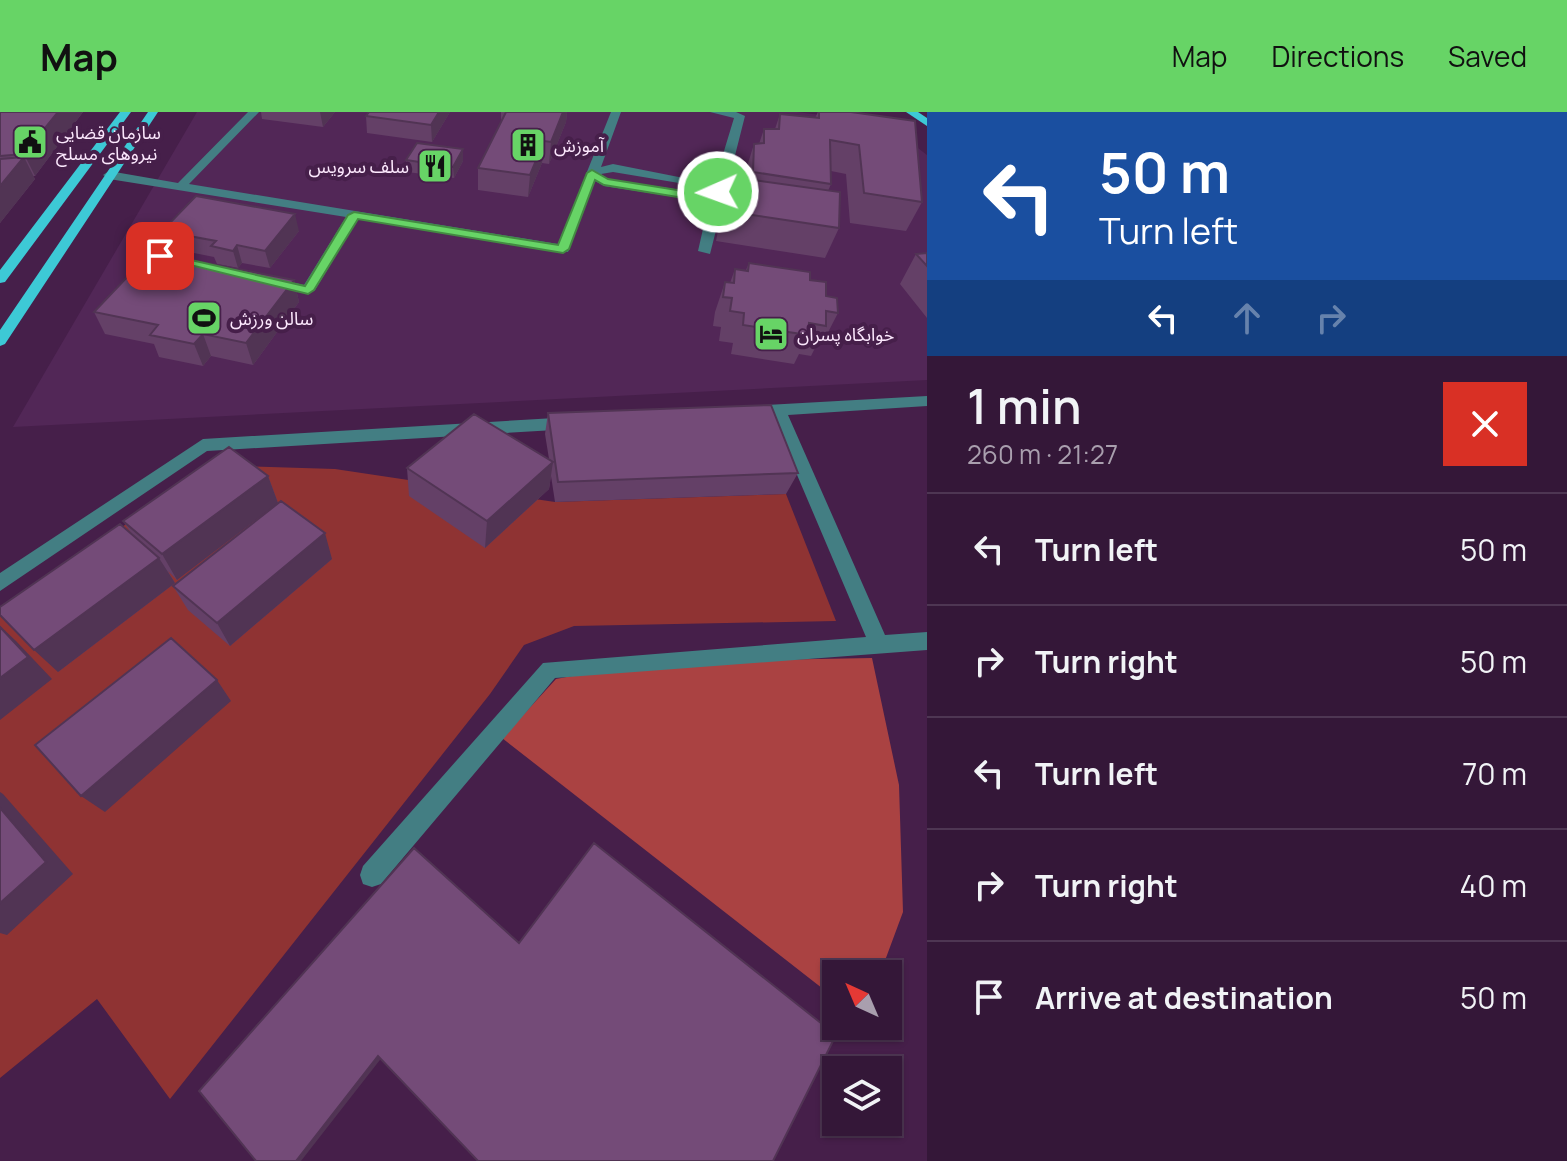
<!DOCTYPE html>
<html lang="en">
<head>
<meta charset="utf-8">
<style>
  :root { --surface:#341738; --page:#3f2443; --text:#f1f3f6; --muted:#a99fae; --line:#4e3653; --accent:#67d466 }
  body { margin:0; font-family:Manrope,"Noto Sans Arabic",sans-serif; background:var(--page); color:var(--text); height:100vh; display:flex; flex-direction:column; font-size:30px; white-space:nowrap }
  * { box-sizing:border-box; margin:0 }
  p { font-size:26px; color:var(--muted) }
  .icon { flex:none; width:44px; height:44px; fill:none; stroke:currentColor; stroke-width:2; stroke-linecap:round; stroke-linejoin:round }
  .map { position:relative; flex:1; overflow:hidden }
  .side { display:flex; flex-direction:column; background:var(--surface); width:640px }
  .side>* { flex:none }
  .banner { background:#1a4fa0; color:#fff; overflow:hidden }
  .needle { width:52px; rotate:316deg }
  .controls { position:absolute; left:822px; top:848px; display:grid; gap:16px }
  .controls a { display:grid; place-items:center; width:80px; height:80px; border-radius:0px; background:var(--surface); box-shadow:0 2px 6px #0004,0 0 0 2px var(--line); font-size:40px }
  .pin { position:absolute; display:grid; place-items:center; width:68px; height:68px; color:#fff; margin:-34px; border-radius:16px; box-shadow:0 4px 12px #0006 }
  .me { position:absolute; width:88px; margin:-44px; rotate:268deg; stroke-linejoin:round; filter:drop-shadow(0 0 6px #0008) }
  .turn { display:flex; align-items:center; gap:28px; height:168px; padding:0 40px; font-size:36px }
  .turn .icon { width:104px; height:104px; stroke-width:2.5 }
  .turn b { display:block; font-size:56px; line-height:68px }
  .lanes { display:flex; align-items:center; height:76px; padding:0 40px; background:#0003; justify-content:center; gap:40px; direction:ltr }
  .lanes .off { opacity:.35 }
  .round { display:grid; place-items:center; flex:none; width:84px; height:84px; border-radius:0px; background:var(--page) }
  .overview { display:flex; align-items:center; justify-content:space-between; height:136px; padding:0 40px }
  h1 { font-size:48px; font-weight:600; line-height:60px }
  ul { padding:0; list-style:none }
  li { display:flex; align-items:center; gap:24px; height:112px; padding:0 40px; border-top:2px solid var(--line) }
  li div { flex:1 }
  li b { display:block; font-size:30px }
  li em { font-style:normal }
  header { display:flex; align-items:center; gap:48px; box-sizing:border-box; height:112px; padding:0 40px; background:var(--accent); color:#111 }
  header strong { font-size:38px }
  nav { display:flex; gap:44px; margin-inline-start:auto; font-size:28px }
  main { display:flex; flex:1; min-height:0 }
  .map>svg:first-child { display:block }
  .built { fill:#522757 }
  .green { fill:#8f3333 }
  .forest { fill:#aa4242 }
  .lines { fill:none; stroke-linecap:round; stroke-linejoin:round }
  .minor { fill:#437e83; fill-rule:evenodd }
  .major { fill:#3dc9d6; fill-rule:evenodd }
  .wall { fill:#644067 }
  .shaded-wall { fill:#513454 }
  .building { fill:#744b78; stroke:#513454; stroke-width:2 }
  .route { fill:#67d466; stroke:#438a42; stroke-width:2 }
  .labels { text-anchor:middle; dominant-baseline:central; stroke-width:8; stroke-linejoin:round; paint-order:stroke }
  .far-poi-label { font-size:18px; fill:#fce8fd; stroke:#461f4a; text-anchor:start }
</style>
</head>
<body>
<header>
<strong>Map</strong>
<nav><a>Map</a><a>Directions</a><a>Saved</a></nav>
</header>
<main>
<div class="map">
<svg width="927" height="1049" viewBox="0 0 927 1049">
  <rect width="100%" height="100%" fill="#461f4a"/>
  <!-- built -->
  <path class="built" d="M197,0h600l55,7 23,-4 52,40v225l-914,47z"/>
  <!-- green -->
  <path class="green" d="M211,353l124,4 220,33 231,-8 50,127 -262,5 -50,19 -34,49 -320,405 -73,-100 -97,79v-466z"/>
  <!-- forest -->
  <path class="forest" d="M872,546l27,127 4,127 -23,62h-44v25l-334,-261 54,-59 89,-17z"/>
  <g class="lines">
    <!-- minor -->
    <path class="minor" d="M248,0h11l-70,72 369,60 53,-132h10l-20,55 12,-3 101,20 20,-66 -24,-6h26l9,4 -35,138 -12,-3 12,-53 -8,3 -98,-15 -9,-5 -27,71 -210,-33 -43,71 -7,4 -46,-13 7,-4 35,8 42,-68 -237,-38 -6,-4 6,-4 69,12zM613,60l90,15 6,4 -8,2 -93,-14 -7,-5z
      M927,284v10l-139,9 97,220 42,-3v18l-372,28 -174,206 -9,3 -9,-3 -3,-9 3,-9 180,-203 323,-26 -94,-221 -25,2 -8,-6 8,-6z
      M572,305l8,6 -8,6 -365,22 -207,140v-18l203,-134z"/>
    <!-- major -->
    <path class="major" d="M120,0h11l-126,170 -5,1v-13z
      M148,0h10l-153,232 -5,2v-16z
      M906,0h12l9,6v8z"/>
  </g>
  <!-- wall -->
  <path class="wall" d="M0,0h83l-48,64h-2l2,3 -35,44z
    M261,0h74l-12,15 -61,-8z
    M450,0l-18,30 -65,-9 -1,-17z
    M501,0h66l-1,10 -17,42 -7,-1 -14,34 -50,-7v-22l23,-46z
    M818,0h33l71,90 -16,29 -56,-8 -4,-49 -15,-3v13l-3,7 11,37 -14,30 -109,-17 7,-34 9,-30 13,2v-6l9,-29h5l5,-15h11l5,-15 35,4z
    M406,48l57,1 -9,17 -47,-6z
    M162,119h137l-29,37 -28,-5 -4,5 -21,-4 -3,-7 -45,-9z
    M927,141v65l-27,-34 16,-30z
    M749,151l61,17 16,16 12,17 -15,29h-5l-7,14 -12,-2 -5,10 -63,-10 2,-11 -14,-2 2,-14 -8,-1 2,-14 10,-30 5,1 5,-14 11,1z
    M294,168l5,22 -46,63 -42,-9 -8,10 -44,-9 -5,-13 -49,-10 -11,-22z
    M548,301l250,60 -12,21 -231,8 -4,-26 -2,13 -64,59 -76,-52 -2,-28 142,-9 -4,-25z
    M268,364l10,27 -101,77 -9,-9 7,12 -117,89 73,-139 -8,-12z
    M332,447l-102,87 -42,-36 -15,-24z"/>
  <!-- shaded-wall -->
  <path class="shaded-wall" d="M58,0h25l-48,64 -11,-22z
    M320,0h15l-12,15z
    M439,0h11l-18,30 -1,-17z
    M563,0h4l-1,10 -17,42 2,-22z
    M544,29l-2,22 -14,34 2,-22z
    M463,37v12l-9,17 -1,-11z
    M24,45l11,22 -35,44v-37z
    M295,102l4,17 -29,37 -5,-17z
    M237,133l5,18 -4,5 -5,-17z
    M294,168l5,22 -46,63 -7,-22z
    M203,222l8,22 -8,10 -9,-22z
    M553,350l-4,27 -64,59 2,-27z
    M268,364l10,27 -101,77 -15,-26z
    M325,421l7,26 -102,87 -13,-23z
    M159,446l16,25 -117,89 -24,-22z
    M0,514l16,15 36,38 -52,41z
    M217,568l14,21 -126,111 -24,-16z
    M0,680l3,2 70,80 -66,61 -7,-2z
    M378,944h5l-82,105h-5z"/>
  <!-- building -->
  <path class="building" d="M0,0h58l-34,42 -24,2z
    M369,0h70l-8,13 -65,-9z
    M506,0h57l-12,30 -7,-1 -14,34 -52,-7z
    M819,0h32l64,9 7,81 -58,-9 -5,-48 -29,-5 1,44 -78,-12 1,-28 10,-1v-14h15l1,-15 39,4z
    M417,31l46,6 -10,18 -47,-7z
    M24,45l-24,29v-27z
    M732,65l108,15 -1,36 -114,-17z
    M196,84l99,18 -30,37 -28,-6 -4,6 -22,-5 5,-5 -54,-10z
    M151,140l143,28 -48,63 -43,-9 -9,10 -44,-9 8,-10 -64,-13z
    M927,141v13l-11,-12z
    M749,151l61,9v8l16,2v14l11,2 1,15 -12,-2v15l-17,-3 -1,12 -65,-10 1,-12 -14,-2 2,-13 -9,-1 2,-15 9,1 1,-14 13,2z
    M771,293l27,68 -240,9 -10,-69z
    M474,302l79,48 -66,59 -80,-53z
    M229,335l39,29 -106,78 -39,-33z
    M281,389l44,32 -108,90 -44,-37z
    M120,412l39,34 -125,92 -34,-35v-8z
    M0,515l28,30 -28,21z
    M171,526l46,42 -136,116 -46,-51z
    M0,696l46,54 -46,41z
    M594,731l242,192 -63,126h-295l-100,-105 -82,105h-40l-57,-70 215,-243 105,95z"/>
  <!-- route -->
  <path class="route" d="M592,58l16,9 94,15 16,-5 5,3 -21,9 -98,-16 -9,-5 -26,69 -6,4 -205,-34 -44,71 -6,4 -154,-38 6,-3 145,33 43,-71 6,-3 204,33 29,-72z"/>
  <!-- icons -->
  <defs>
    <symbol id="civic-square" viewBox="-11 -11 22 22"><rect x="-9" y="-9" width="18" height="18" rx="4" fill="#67d466" stroke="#461f4a"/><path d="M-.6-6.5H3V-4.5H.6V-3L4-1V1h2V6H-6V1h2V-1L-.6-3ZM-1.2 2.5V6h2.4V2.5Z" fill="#111"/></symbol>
    <symbol id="building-square" viewBox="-11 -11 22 22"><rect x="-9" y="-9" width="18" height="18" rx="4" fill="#67d466" stroke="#461f4a"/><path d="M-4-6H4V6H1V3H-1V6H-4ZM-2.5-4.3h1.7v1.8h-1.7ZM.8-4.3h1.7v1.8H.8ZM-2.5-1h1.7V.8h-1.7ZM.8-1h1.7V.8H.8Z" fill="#111"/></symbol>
    <symbol id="restaurant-square" viewBox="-11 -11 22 22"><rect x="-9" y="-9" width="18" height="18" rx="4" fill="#67d466" stroke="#461f4a"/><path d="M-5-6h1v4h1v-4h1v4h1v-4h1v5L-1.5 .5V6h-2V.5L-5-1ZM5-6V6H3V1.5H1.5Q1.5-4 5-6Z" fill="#111"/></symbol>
    <symbol id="stadium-square" viewBox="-11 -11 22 22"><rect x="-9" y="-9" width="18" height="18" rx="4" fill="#67d466" stroke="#461f4a"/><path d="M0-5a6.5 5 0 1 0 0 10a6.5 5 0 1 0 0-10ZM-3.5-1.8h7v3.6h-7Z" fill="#111"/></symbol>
    <symbol id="hotel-square" viewBox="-11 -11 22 22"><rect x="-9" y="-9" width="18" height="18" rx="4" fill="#67d466" stroke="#461f4a"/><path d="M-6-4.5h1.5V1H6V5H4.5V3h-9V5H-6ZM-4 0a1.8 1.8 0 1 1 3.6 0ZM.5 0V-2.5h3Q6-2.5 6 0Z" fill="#111"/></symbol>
  </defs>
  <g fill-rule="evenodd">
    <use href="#civic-square" x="10" y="10" width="40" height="40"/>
    <use href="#building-square" x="508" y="13" width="40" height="40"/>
    <use href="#restaurant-square" x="415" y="34" width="40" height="40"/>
    <use href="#stadium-square" x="184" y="186" width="40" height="40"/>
    <use href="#hotel-square" x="751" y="202" width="40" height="40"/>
  </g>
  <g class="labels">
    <!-- far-poi labels -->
    <g class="far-poi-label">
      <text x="56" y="20">سازمان قضایی<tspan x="56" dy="21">نیروهای مسلح</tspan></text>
      <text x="554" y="33">آموزش</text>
      <text x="409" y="54" text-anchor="end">سلف سرویس</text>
      <text x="230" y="206">سالن ورزش</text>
      <text x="797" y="222">خوابگاه پسران</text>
    </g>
  </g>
</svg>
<div class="controls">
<a><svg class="needle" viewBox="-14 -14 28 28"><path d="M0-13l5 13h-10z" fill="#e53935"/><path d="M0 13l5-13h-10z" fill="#a99fae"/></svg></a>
<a><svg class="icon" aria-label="layers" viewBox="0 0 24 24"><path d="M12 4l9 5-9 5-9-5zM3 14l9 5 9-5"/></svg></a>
</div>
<div class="pin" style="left:160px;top:144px;background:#d93025"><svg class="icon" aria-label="arrive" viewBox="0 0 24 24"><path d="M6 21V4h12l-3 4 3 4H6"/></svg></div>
<svg class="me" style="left:718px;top:80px" viewBox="-20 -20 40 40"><circle r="17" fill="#67d466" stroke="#fff" stroke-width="3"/><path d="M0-11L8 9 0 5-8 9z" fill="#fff"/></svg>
</div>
<section class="side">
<div class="banner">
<div class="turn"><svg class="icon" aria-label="left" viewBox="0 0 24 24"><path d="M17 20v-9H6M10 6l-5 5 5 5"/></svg><div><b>50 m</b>Turn left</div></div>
<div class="lanes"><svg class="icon" aria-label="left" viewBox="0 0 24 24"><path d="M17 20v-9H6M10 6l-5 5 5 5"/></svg><svg class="icon off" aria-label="ahead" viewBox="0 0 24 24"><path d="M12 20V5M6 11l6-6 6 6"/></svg><svg class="icon off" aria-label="right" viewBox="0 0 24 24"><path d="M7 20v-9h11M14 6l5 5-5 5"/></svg></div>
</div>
<div class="overview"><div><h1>1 min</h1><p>260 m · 21:27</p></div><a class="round" style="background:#d93025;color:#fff"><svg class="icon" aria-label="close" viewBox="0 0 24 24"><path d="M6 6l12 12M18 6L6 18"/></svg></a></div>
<ul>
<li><svg class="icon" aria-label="left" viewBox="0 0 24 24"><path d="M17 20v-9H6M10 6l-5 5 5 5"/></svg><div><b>Turn left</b></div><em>50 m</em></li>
<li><svg class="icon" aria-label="right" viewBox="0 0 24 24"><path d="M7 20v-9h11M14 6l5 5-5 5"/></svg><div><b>Turn right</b></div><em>50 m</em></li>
<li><svg class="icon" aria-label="left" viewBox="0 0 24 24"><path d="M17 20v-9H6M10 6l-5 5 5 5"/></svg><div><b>Turn left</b></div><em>70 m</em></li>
<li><svg class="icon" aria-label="right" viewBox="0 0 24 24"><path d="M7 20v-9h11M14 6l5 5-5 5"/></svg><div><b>Turn right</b></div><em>40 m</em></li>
<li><svg class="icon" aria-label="arrive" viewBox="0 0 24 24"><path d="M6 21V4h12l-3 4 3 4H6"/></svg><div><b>Arrive at destination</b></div><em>50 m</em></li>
</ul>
</section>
</main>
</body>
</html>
